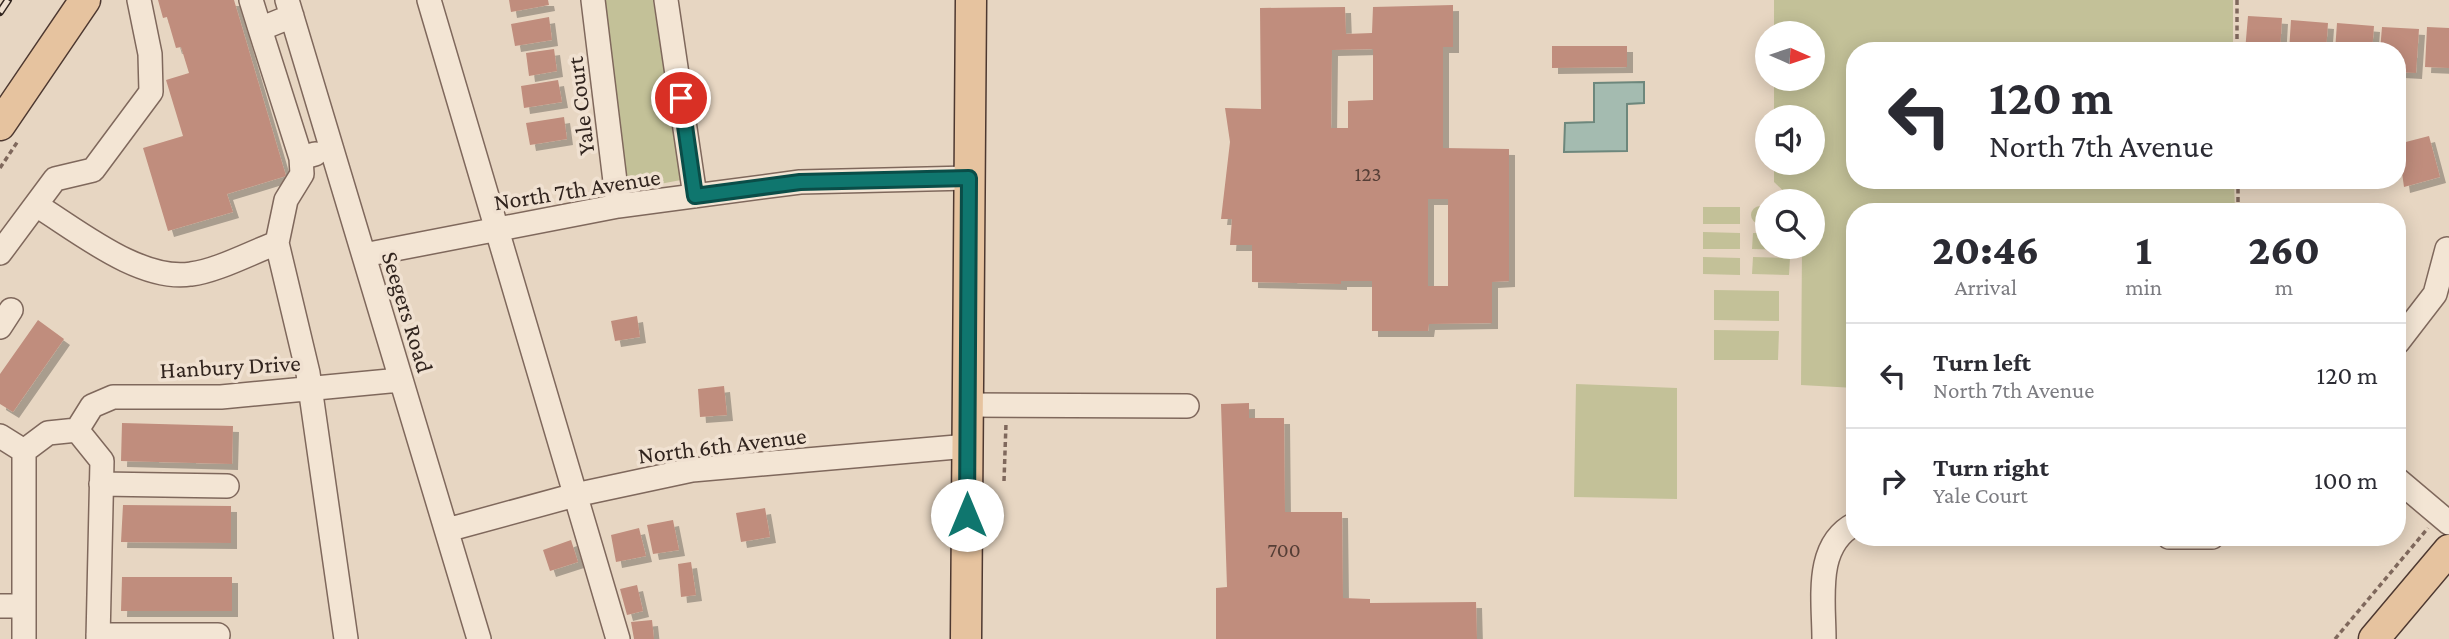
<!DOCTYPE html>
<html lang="en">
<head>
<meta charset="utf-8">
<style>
  :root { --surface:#fff; --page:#f2f2f3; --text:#2b2b33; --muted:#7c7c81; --line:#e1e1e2 }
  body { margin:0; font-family:"Crimson Pro",serif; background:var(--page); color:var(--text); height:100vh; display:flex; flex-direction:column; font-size:26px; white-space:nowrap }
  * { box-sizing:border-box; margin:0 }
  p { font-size:23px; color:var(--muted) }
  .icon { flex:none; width:38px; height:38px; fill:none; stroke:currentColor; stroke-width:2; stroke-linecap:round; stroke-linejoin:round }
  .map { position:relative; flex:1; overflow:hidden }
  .sheet { position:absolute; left:1846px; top:203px; width:560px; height:343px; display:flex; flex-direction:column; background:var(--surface); border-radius:28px; box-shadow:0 4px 18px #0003 }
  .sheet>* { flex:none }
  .hud { position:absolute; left:1846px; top:42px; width:560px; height:147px; border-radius:28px; box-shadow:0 4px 18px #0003; background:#fff; color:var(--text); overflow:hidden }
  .needle { width:46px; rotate:93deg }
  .fabs { position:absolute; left:1755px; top:21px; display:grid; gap:14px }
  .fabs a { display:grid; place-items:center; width:70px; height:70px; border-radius:50%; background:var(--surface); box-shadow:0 4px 18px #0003; font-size:35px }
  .pin { position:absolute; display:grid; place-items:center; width:60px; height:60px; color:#fff; margin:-30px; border:4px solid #fff; border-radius:50%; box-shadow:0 2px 7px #0007 }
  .me { position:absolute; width:77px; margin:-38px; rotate:0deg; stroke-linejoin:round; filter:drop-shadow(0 0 5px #0008) }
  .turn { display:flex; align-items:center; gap:24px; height:147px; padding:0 28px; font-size:32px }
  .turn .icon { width:91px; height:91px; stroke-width:2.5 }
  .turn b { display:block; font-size:49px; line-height:60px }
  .eta { display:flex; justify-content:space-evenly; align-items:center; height:119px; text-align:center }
  .eta b { font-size:42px; font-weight:800; line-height:49px }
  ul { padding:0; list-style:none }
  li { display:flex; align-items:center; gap:21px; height:105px; padding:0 28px; border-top:2px solid var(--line) }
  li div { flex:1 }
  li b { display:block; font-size:26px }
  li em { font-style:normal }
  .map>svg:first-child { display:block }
  .green { fill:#c3c198 }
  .water { fill:#a4bbb0; stroke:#6d877c; stroke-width:2 }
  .building { fill:#c08d7d; fill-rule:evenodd; filter:url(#shadow) }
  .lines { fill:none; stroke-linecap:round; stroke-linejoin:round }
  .minor-casing { stroke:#7f685c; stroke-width:26 }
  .major-casing { stroke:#4d3830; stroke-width:33 }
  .path { stroke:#7f685c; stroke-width:3.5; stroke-dasharray:5 3.5; stroke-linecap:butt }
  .minor { stroke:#f3e5d4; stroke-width:23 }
  .major { stroke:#e6c39f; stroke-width:30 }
  .rail-casing { stroke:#31241e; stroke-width:8 }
  .rail { stroke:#f0e1d1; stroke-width:5; stroke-dasharray:16; stroke-linecap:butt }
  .route-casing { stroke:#0a4d48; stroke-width:18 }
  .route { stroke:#0f766e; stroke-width:12 }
  .labels { text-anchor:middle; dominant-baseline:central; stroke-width:7; stroke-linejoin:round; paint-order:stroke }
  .number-label { font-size:21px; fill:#553e36 }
  .street-label { font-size:24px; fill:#31241e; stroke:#f0e1d1 }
</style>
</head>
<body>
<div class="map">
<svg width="2449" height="639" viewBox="0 0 2449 639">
  <defs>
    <filter id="shadow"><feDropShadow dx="6" dy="6" stdDeviation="0" flood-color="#0004"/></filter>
  </defs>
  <rect width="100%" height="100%" fill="#e7d6c2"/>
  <!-- green -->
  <path class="green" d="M604,0h49l28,180 -53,10z
    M1774,0h459v51h-378v129h379l1,32h-380v176l-54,-3 1,-138h11v-46h-19l-20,-19v-19h39v-46h-39v-38h39v-46h-39z
    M1751 215a9 9 0 1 1 18 0a9 9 0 1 1-18 0Z
    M1703,207h37v17h-37z
    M1703,232l37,1v16h-37z
    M1753,233h14l1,14h21v3l-37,-1z
    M1703,257l37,1v17l-37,-1z
    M1753,257l37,1 -1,17 -37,-1z
    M1714,290l65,1v30l-65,-1z
    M1714,330l65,1 -1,29h-64z
    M1576,384l101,4v111l-103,-2z"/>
  <!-- water -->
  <path class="water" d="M1644,82v21l-17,1v47l-63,1 1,-29 29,-1v-39z"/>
  <!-- building -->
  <path class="building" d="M158,0h76l52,176 -59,18 6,18 -65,19 -25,-83 40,-12 -17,-56 23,-7 -8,-26 -5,1 -9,-31 -4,1z
    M509,0h39l1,5 -38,7z
    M1453,5v42h-10v101l66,1v132l-17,1v41l-63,1 -1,7h-56v-50h-31v3l-89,-2v-37h-22l2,-26h-11l9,-77 -5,-34 36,1 -1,-101 85,-1 1,27 26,-1 1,-26zM1373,49v51l-25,1v27h-17l1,-78zM1428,199h20v87h-20z
    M2248,16l34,2 -2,33h-35z
    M549,17l3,23 -37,6 -4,-22z
    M2291,20l37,3 -2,28h-37z
    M2337,23l37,3 -2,25h-37z
    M2382,27l37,2 -3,44 -18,-1v-21h-18z
    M2427,27l22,1v40l-24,-1z
    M1552,46h75v21l-75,1z
    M554,49l3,22 -28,5 -3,-23z
    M558,80l4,22 -38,6 -3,-22z
    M564,117l3,22 -37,6 -4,-22z
    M2429,136l11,41 -36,10 -6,-43z
    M637,316l3,21 -25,4 -4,-20z
    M38,320l26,19 -51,73 -13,-8v-30z
    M724,386l3,29 -27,2 -2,-28z
    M1249,403v15h35l1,94h57l1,86 27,1v4l106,-1 1,37h-261v-51l11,-1 -6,-183z
    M122,423l111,3 -1,38 -111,-3z
    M123,505l108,1v37l-110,-1z
    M765,508l5,29 -29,5 -5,-29z
    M673,520l6,30 -26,4 -6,-29z
    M639,528l7,28 -30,6 -5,-27z
    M571,540l7,22 -28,9 -7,-21z
    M691,562l5,33 -15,2 -3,-33z
    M122,577h110v34h-111z
    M637,585l6,26 -16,4 -7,-26z
    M652,620l2,19h-20l-3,-17z"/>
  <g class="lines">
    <defs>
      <path id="minor" d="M251,0l9,29
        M287,0l192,639
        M429,0l189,639
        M593,0l25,206
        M666,0l29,196
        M292,16l-32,13 41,129 14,-4
        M301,158l1,16 -16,26 -9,43 31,130 38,266
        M36,205c41,25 104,77 155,69 26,-3 61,-22 86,-31
        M0,253l55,-74 38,-9 58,-78 -1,-38 -11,-54
        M364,255l254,-49 182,-24 169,-4
        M0,327l11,-17
        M2398,342l37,-48 12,-45
        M968,405l219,1
        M77,430l15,-24 21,-9h108l179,-17
        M0,436l24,15
        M2398,480l51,43
        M101,484l126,2
        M447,530l128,-35 117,-25 276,-24
        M2169,537h43
        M0,606h24
        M98,635h120
        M24,639v-188l24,-18 29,-3 25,31 -4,178
        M1824,639c0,-39 -10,-94 31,-115"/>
      <path id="major" d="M0,125l85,-125
        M966,639l5,-639
        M2374,639l75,-89"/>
    </defs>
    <!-- minor casing -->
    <use href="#minor" class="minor-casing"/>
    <!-- major casing -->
    <use href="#major" class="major-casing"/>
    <!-- path -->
    <path class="path" d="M2237,0v51
      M0,168l18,-27
      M2238,180v32
      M1004,481l2,-58
      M2335,639l93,-111"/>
    <!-- minor -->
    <use href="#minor" class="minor"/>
    <!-- major -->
    <use href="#major" class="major"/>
    <defs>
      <path id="rail" d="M0,12l8,-12"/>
    </defs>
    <!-- rail casing -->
    <use href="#rail" class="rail-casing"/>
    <!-- rail -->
    <use href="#rail" class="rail"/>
  </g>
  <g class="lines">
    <defs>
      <path id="route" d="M681,98l14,98 105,-14 169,-4 -2,337"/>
    </defs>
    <!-- route casing -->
    <use href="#route" class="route-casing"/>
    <!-- route -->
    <use href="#route" class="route"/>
  </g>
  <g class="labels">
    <!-- number labels -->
    <g class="number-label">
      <text x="1368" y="174">123</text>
      <text x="1284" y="550">700</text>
    </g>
    <!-- street labels -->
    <g class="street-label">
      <text transform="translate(580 106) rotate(-97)">Yale Court</text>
      <text transform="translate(577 189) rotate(-9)">North 7th Avenue</text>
      <text transform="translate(408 312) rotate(73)">Seegers Road</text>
      <text transform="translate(230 366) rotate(-3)">Hanbury Drive</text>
      <text transform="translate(722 445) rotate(-7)">North 6th Avenue</text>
    </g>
  </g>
</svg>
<div class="fabs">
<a><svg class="needle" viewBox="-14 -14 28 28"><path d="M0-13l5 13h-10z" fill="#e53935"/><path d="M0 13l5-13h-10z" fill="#7c7c81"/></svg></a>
<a><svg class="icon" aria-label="sound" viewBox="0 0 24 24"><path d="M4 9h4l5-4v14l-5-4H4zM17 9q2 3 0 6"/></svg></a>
<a><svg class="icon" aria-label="search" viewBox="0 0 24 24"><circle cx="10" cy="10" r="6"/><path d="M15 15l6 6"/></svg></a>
</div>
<div class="pin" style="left:681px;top:98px;background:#d93025"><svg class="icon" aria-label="arrive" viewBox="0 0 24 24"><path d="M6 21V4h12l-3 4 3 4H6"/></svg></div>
<svg class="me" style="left:967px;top:515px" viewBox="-20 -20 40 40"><circle r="19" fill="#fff"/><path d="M0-13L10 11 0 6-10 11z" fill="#0f766e"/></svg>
<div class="hud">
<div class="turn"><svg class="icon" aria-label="left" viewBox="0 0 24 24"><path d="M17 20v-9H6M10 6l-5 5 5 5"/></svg><div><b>120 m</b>North 7th Avenue</div></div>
</div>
<section class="sheet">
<div class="eta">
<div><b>20:46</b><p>Arrival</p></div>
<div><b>1</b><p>min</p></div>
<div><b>260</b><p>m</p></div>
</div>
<ul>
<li><svg class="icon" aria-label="left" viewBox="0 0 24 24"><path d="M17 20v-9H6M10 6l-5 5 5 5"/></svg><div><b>Turn left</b><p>North 7th Avenue</p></div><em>120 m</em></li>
<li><svg class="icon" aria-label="right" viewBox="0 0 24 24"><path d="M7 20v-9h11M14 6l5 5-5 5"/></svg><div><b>Turn right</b><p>Yale Court</p></div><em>100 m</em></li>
</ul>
</section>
</div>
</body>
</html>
